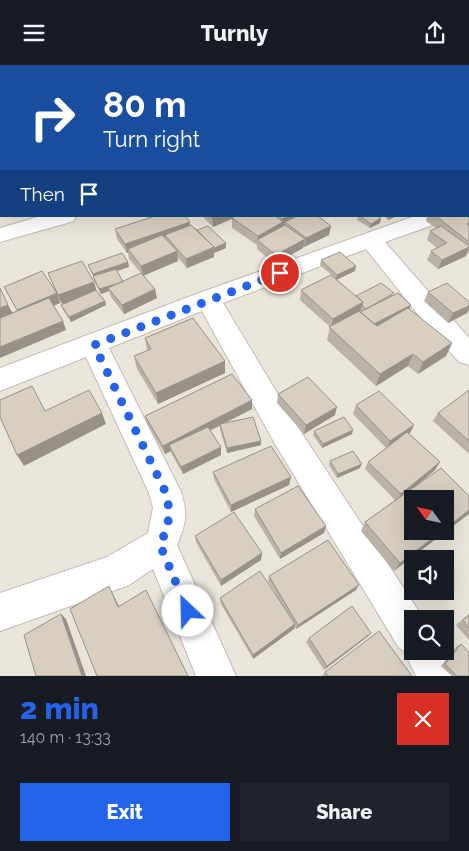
<!DOCTYPE html>
<html lang="en">
<head>
<meta charset="utf-8">
<style>
  :root { --surface:#171b24; --page:#20242c; --text:#f1f3f6; --muted:#9ea1a6; --accent:#2563eb }
  body { margin:0; font-family:Raleway,sans-serif; background:var(--page); color:var(--text); height:100vh; display:flex; flex-direction:column; font-size:19px; white-space:nowrap }
  * { box-sizing:border-box; margin:0 }
  p { font-size:16px; color:var(--muted) }
  .icon { flex:none; width:28px; height:28px; fill:none; stroke:currentColor; stroke-width:2; stroke-linecap:round; stroke-linejoin:round }
  .map { position:relative; height:611px; overflow:hidden }
  .details { display:flex; flex-direction:column; background:var(--surface); flex:1 }
  .details>* { flex:none }
  .hud { position:absolute; left:0px; top:0px; width:470px; height:152px; box-shadow:0 5px 20px #0002; background:#1a4fa0; color:#fff; overflow:hidden }
  .needle { width:32px; rotate:303deg }
  .fabs { position:absolute; left:404px; top:425px; display:grid; gap:10px }
  .fabs a { display:grid; place-items:center; width:50px; height:50px; border-radius:0px; background:var(--surface); box-shadow:0 5px 20px #0002; font-size:25px }
  .pin { position:absolute; display:grid; place-items:center; width:42px; height:42px; color:#fff; margin:-21px; border:2px solid #fff; border-radius:50%; box-shadow:0 1px 5px #0007 }
  .me { position:absolute; width:55px; margin:-28px; rotate:336deg; stroke-linejoin:round; filter:drop-shadow(0 0 4px #0008) }
  .turn { display:flex; align-items:center; gap:18px; height:105px; padding:0 20px; font-size:22px }
  .turn .icon { width:65px; height:65px; stroke-width:2.5 }
  .turn b { display:block; font-size:35px; line-height:42px }
  .then { display:flex; align-items:center; height:48px; padding:0 20px; background:#0003; gap:10px; font-size:19px }
  .round { display:grid; place-items:center; flex:none; width:52px; height:52px; border-radius:0px; background:var(--page) }
  .overview { display:flex; align-items:center; justify-content:space-between; height:85px; padding:0 20px }
  h1 { font-size:30px; font-weight:800; line-height:38px; color:var(--accent) }
  .button { display:flex; gap:10px; margin-top:auto; padding:10px 20px }
  .button a { flex:1; height:58px; border-radius:0px; background:var(--accent); color:#fff; font-size:20px; font-weight:800; line-height:58px; text-align:center }
  .button a+a { background:var(--page); color:var(--text) }
  header { display:flex; justify-content:space-between; align-items:center; height:65px; padding:0 20px; background:var(--surface); font-size:22px; font-weight:800 }
  .map>svg:first-child { display:block }
  .residential { fill:#eae5da; fill-rule:evenodd }
  .lines { fill:none; stroke-linecap:round; stroke-linejoin:round }
  .stream { fill:#a9d4f2; fill-rule:evenodd }
  .minor-casing { stroke:#c2bbae; stroke-width:2 }
  .minor { fill:#fff; fill-rule:evenodd }
  .wall { fill:#bab2a6 }
  .shaded-wall { fill:#979187 }
  .building { fill:#d8cfc1; stroke:#979187 }
  .route { stroke:#2563eb; stroke-width:9; stroke-dasharray:0 16.2 }
</style>
</head>
<body>
<header><svg class="icon" aria-label="menu" viewBox="0 0 24 24"><path d="M4 6h16M4 12h16M4 18h16"/></svg>Turnly<svg class="icon" aria-label="share" viewBox="0 0 24 24"><path d="M12 15V3M7 8l5-5 5 5M5 13v7h14v-7"/></svg></header>
<div class="map">
<svg width="469" height="611" viewBox="0 0 469 611">
  <rect width="100%" height="100%" fill="#f6f3ec"/>
  <!-- residential -->
  <path class="residential" d="M0,0h469v611h-469zM1,1h468v150h-468zM412,434h33v32h-33zM412,494h33v32h-33zM412,554h33v32h-33z"/>
  <g class="lines">
    <!-- stream -->
    <path class="stream" d="M282,0h5l1,1h-5z"/>
    <defs>
      <path id="minor" d="M73,0h16l1,1h-16z
        M387,0h16l1,1h-16z
        M0,73l1,1v11h-1z
        M41,151h35l-2,5 -74,21v-14z
        M415,151h31l-2,5 -59,21 84,96v27l-10,-3 -27,-30 -66,-83 -143,54 74,123 127,193h-12v32l33,-1 14,26h-43l-12,-25 -5,-3 -124,-204 -73,-133 -93,37 72,144c7,22 5,32 -4,53l59,131h-40l-43,-107 -24,16 -13,5 -116,41v-38l107,-36 41,-24 5,-25 -4,-15 -63,-136 -86,34v-23l199,-75z"/>
    </defs>
    <!-- minor casing -->
    <use href="#minor" class="minor-casing"/>
    <!-- minor -->
    <use href="#minor" class="minor"/>
  </g>
  <!-- wall -->
  <path class="wall" d="M306,0h43l-1,1h-41z
    M405,0h64v35v-34h-64z
    M469,139v50l-2,-1 -1,3 -28,13 -11,-9 4,-9 6,-3 -10,-8 3,-9 6,-3 -10,-7 1,-5h42z
    M148,151h37l5,6v3l36,23 -12,5v4l-27,11 -9,-10v3l-35,14 14,23 -33,16 -13,-17 -2,-6 -8,3 -7,-13 -1,-5 -3,-6 -2,-5 40,-3 1,5 -12,4 6,11 18,-9 -12,-14 -1,-6h-1l-10,-14 -2,-10 33,-10z
    M202,151h116l11,19 -25,12 -1,1 -28,16 -18,-15v-4l-25,-17v-9l-19,8z
    M358,151h20l3,2 -1,5 -10,5 -13,-8z
    M384,151h13l-9,4z
    M321,195l34,11 -19,9 20,16 38,-1 15,15 43,33 -6,13 -28,18 -10,-8 -32,20 -49,-46 3,-13 -30,-27 1,-10 34,-12 -15,-13z
    M48,208l46,9 2,8 9,11 1,4 -35,17 -8,-12 -2,-5 11,-5 -10,4 -4,-6 2,5 -7,3 13,24 -54,-17 5,-2 -13,-24 51,3z
    M428,227l41,10v8l-2,3 -19,10 -24,-22z
    M145,273l80,23v12l-67,31 -21,-35 -3,-13 13,-5z
    M469,325v64l-36,-33 5,-8z
    M278,329l57,21 -31,19 -27,-31z
    M356,340l58,20 -5,9 31,28 -5,8 -15,12 49,14 -75,75 -33,-40 4,-9 30,-22 -30,-31 3,-7 18,-14 -33,-34z
    M252,344l-29,15 38,17v4l-34,8 -7,-24v-3l-10,4 11,17v8l-38,19 -12,-21v-2l-6,3 -18,-30 -2,-8z
    M314,366l38,3 -30,14 -9,-13z
    M330,396l30,7 -23,10 -8,-13z
    M213,407l76,13 -58,27 -17,-33z
    M255,444l69,24 -44,26 -26,-43z
    M195,471l67,17 -1,7 -40,26 -25,-44z
    M269,511l87,14 -60,39 -1,-2 -1,2 -41,30 -32,-55 -1,-6 56,-4 -8,-13z
    M469,549v26l-13,-15z
    M371,568l-4,4 -43,33 -18,-28 3,-4z
    M461,579l8,32h-17l-11,-10 16,-20z
    M325,607l87,4h-90z"/>
  <!-- shaded-wall -->
  <path class="shaded-wall" d="M23,0h21l1,1h-29z
    M52,0h15l-4,1h-11z
    M120,0h19l1,1h-20z
    M314,0h20v1h-20z
    M0,26h1v9h-1z
    M0,56h1v10h-1z
    M215,151h23l-25,11 -1,-10z
    M288,151h17l-20,6v5l-27,13v-4l24,-14v-3z
    M389,151h8l-9,4z
    M381,153l-1,5 -10,5 1,-4z
    M190,157v9l-25,4v5l-37,9v4h-1l-2,-9z
    M331,161l-2,9 -25,12 2,-9z
    M305,174l-2,9 -28,16 1,-9z
    M226,178v5l-12,5v4l-27,11 -1,-9z
    M469,182l-3,9 -28,13 4,-9z
    M177,186l1,10 -35,15 -2,-10z
    M128,197l1,5 -34,11 -2,-4z
    M356,201l-1,5 -19,9 1,-5z
    M94,217l3,10 -35,12 -4,-9z
    M123,217l-15,6 1,3 -8,3 -2,-5z
    M155,224l2,9 -33,16 -2,-9z
    M57,228l3,10 -39,16 -4,-9z
    M105,236l1,4 -35,17 -2,-5z
    M363,237l-3,9 -29,17 2,-9z
    M8,240l5,9 -13,5v-11z
    M411,240l-3,9 -39,20 3,-10z
    M469,241v4l-2,3 -19,10 5,-10z
    M63,256l3,9 -66,28v-11z
    M452,278l-6,13 -28,18 5,-12z
    M413,289l-5,12 -32,20 4,-12z
    M225,296v12l-67,31 -2,-11z
    M252,335v9l-80,41 -3,-5 2,6 -6,3 -2,-8z
    M337,342l-2,8 -31,19 2,-9z
    M102,348l4,11 -82,42 -7,-11z
    M414,360l-4,8 -23,16 3,-8z
    M353,365l-1,4 -30,14 1,-4z
    M261,376v4l-34,8v-5z
    M221,382v8l-38,19 -2,-7z
    M440,397l-5,8 -38,32 4,-8z
    M362,399l-2,4 -23,10 1,-4z
    M291,412l-2,8 -58,27v-7z
    M469,445v4l-75,57 6,-8 42,-32h3v-2z
    M326,461l-2,7 -44,26 1,-6z
    M262,488l-1,7 -40,26v-6z
    M359,520l-3,5 -60,39 2,-4z
    M109,521l14,28 -5,-7z
    M61,549l5,5 20,57h-4z
    M295,559l-1,5 -41,30v-4z
    M371,568l-4,4 -43,33 3,-4z"/>
  <!-- building -->
  <path class="building" d="M2,0h21l-7,1h-13z
    M146,0h28l1,1h-36z
    M203,0h16l1,1h-16z
    M241,0h17l1,1h-17z
    M367,0h19l1,1h-19z
    M414,0h28l-8,1h-19z
    M441,0h17l2,1h-18z
    M0,14h1v12h-1z
    M0,42h1v14h-1z
    M469,139v19l-2,1 2,1v17l-33,-26h33z
    M151,151h34l5,6 -65,22 -10,-15 37,-12z
    M235,151h40l8,6 -25,14 -26,-18z
    M278,151h10l-6,3z
    M297,151h21l13,10 -25,12 -21,-16z
    M360,151h18l3,2 -10,6z
    M191,160l23,22 -28,12 -21,-24z
    M285,160l20,14 -29,16 -19,-15z
    M208,161l18,17 -12,5h-1l1,-1 -17,-17z
    M441,161l28,20v1l-27,13 -11,-9 16,-8 -17,-12z
    M162,170l15,16 -36,15 -13,-17z
    M340,187l16,14 -19,9 -16,-15z
    M122,188l6,9 -35,12 -5,-9z
    M82,196l12,21 -36,13 -10,-22z
    M116,204l7,13 -24,7 -6,-13z
    M42,206l15,22 -40,17 -13,-23z
    M141,208l14,16 -33,16 -14,-17z
    M331,210l32,27 -30,17 -32,-29z
    M381,218l13,10 -28,16 -4,-4 1,-3 -7,-6z
    M447,218l22,19v4l-16,7 -25,-21z
    M0,223l8,17 -8,3z
    M96,225l9,11 -36,16 -8,-12z
    M398,228l13,12 -37,19 -14,-12z
    M49,233l14,23 -63,26v-29z
    M408,243l44,35 -29,19 -10,-8 -33,20 -51,-47 30,-16 18,15z
    M193,253l32,43 -69,32 -22,-37 17,-7 -6,-11z
    M232,309l20,26 -89,46 -18,-30z
    M308,312l29,30 -31,18 -28,-31z
    M32,321l13,25 44,-21 13,23 -85,42 -17,-38v-17z
    M469,325v51l-31,-28z
    M379,326l35,34 -24,16 -34,-36z
    M253,352l8,24 -34,7 -7,-24z
    M344,352l9,13 -30,14 -9,-13z
    M208,362l13,20 -40,20 -12,-22z
    M407,367l33,30 -39,32 -33,-32z
    M271,381l20,31 -60,28 -18,-33z
    M353,386l9,13 -24,10 -8,-13z
    M441,403l28,28v14l-24,19v-30h-33v32h30l-42,32 -35,-41z
    M298,421l28,40 -45,27 -26,-44z
    M234,447l28,41 -41,27 -26,-44z
    M328,475l31,45 -61,40 -29,-49z
    M260,506l35,53 -42,31 -33,-57z
    M109,521l9,21 28,-17 42,86h-91l-27,-67z
    M352,541l19,27 -44,33 -18,-28z
    M61,549l21,62h-46l-12,-41z
    M469,550v13l-6,-8z
    M379,566l33,45h-84l-3,-4z
    M461,579l8,8v24h-12l-12,-12z"/>
  <g class="lines">
    <!-- route -->
    <path class="route" d="M188,546l-28,-66c9,-21 12,-31 5,-54l-71,-146 186,-72"/>
  </g>
</svg>
<div class="fabs">
<a><svg class="needle" viewBox="-14 -14 28 28"><path d="M0-13l5 13h-10z" fill="#e53935"/><path d="M0 13l5-13h-10z" fill="#9ea1a6"/></svg></a>
<a><svg class="icon" aria-label="sound" viewBox="0 0 24 24"><path d="M4 9h4l5-4v14l-5-4H4zM17 9q2 3 0 6"/></svg></a>
<a><svg class="icon" aria-label="search" viewBox="0 0 24 24"><circle cx="10" cy="10" r="6"/><path d="M15 15l6 6"/></svg></a>
</div>
<div class="pin" style="left:280px;top:208px;background:#d93025"><svg class="icon" aria-label="arrive" viewBox="0 0 24 24"><path d="M6 21V4h12l-3 4 3 4H6"/></svg></div>
<svg class="me" style="left:188px;top:546px" viewBox="-20 -20 40 40"><circle r="19" fill="#fff"/><path d="M0-13L10 11 0 6-10 11z" fill="#2563eb"/></svg>
<div class="hud">
<div class="turn"><svg class="icon" aria-label="right" viewBox="0 0 24 24"><path d="M7 20v-9h11M14 6l5 5-5 5"/></svg><div><b>80 m</b>Turn right</div></div>
<div class="then">Then<svg class="icon" aria-label="arrive" viewBox="0 0 24 24"><path d="M6 21V4h12l-3 4 3 4H6"/></svg></div>
</div>
</div>
<section class="details">
<div class="overview"><div><h1>2 min</h1><p>140 m · 13:33</p></div><a class="round" style="background:#d93025;color:#fff"><svg class="icon" aria-label="close" viewBox="0 0 24 24"><path d="M6 6l12 12M18 6L6 18"/></svg></a></div>
<div class="button"><a>Exit</a><a>Share</a></div>
</section>
</body>
</html>
